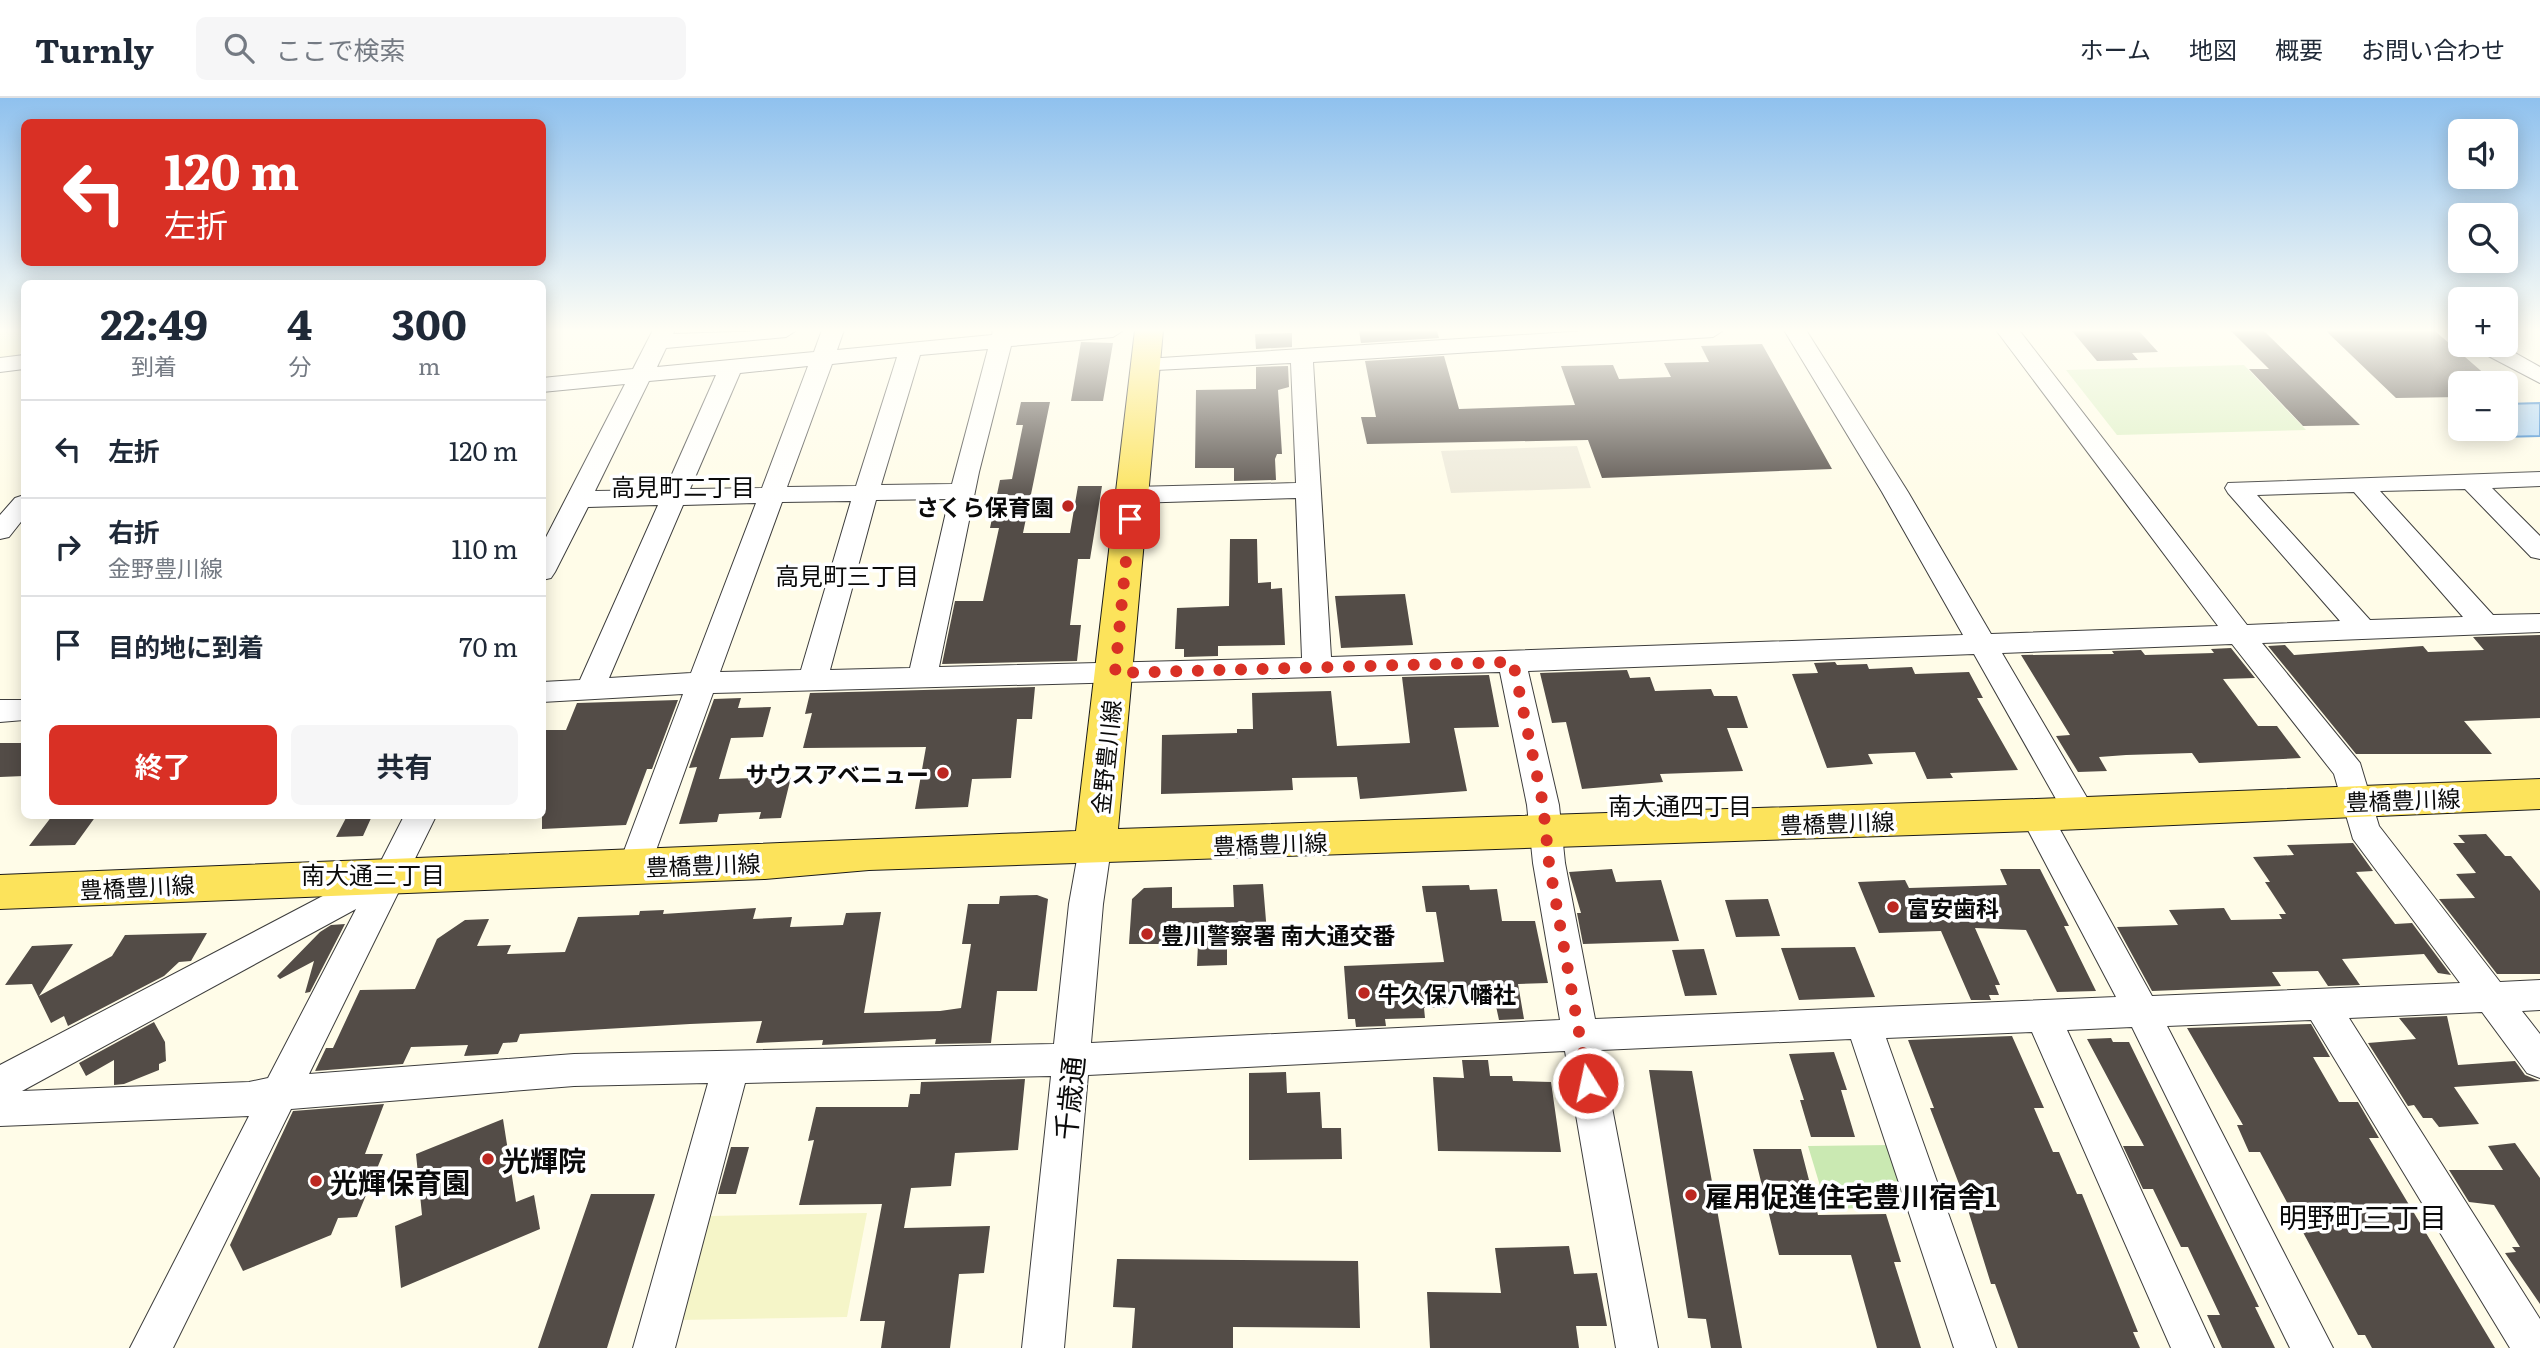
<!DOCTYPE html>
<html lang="ja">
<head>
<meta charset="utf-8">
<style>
  :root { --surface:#fff; --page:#f6f6f7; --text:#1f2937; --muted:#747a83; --line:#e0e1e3; --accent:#d93025 }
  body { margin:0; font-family:Literata,"Noto Sans JP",serif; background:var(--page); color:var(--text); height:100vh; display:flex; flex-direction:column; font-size:26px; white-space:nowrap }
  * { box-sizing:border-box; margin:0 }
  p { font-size:23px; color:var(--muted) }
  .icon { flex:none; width:38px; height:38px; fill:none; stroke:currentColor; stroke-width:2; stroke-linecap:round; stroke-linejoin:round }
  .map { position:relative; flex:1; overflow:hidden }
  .side { position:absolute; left:21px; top:182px; width:525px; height:539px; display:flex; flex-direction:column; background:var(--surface); border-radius:10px; box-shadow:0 4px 18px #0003 }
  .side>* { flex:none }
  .top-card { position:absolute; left:21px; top:21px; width:525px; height:147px; border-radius:10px; box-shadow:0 4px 18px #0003; background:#d93025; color:#fff; overflow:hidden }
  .tools { position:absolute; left:2448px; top:21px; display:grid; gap:14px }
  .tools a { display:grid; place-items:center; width:70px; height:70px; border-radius:10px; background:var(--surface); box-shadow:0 4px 18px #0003; font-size:35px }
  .pin { position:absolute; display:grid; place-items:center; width:60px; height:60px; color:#fff; margin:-30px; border-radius:14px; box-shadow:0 4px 10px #0006 }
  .me { position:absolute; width:77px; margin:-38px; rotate:350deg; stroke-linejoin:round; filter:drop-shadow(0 0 5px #0008) }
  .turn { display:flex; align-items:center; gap:24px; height:147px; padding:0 28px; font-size:32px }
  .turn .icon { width:91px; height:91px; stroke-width:2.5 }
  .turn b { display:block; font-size:49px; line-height:60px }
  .eta { display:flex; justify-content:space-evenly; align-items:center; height:119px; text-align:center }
  .eta b { font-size:42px; font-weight:700; line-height:49px }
  .action { display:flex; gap:14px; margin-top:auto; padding:14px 28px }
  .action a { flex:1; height:80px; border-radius:10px; background:var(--accent); color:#fff; font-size:28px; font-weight:700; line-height:80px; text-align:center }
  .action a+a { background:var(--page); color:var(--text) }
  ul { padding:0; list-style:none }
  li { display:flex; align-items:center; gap:21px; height:98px; padding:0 28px; border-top:2px solid var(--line) }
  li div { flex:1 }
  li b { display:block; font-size:26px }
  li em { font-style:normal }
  header { display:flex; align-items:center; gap:42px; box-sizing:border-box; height:98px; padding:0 35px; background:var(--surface); border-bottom:2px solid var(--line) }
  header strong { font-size:33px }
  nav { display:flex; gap:38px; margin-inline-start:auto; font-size:24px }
  .search { width:490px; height:63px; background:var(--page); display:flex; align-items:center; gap:18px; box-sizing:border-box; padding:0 24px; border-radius:10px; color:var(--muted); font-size:26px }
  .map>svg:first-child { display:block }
  .farmland { fill:#f5f5c8 }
  .green { fill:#cae9b2 }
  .pitch { fill:#ddf0c4 }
  .plaza { fill:#ede9d9 }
  .water { fill:#abd4f7; stroke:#3183d0; stroke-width:2 }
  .building { fill:#534c47 }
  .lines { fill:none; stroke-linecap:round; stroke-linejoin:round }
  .minor-casing { stroke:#3d3d3d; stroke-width:2 }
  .major-casing { stroke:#1b1b1b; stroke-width:2 }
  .minor { fill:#fff; fill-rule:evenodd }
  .major { fill:#fce35b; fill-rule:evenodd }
  .route { stroke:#d93025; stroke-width:12; stroke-dasharray:0 21.6 }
  .poi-dot { fill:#bc2721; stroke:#fff; stroke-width:2.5 }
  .labels { text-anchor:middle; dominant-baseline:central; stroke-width:7; stroke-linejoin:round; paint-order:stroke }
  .poi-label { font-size:23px; font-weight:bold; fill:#0a0a0a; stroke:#fff; text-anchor:start }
  .street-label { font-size:23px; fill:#0a0a0a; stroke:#fff }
  .neighbourhood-label { font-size:24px; fill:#0a0a0a; stroke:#fff }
  .near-street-label { font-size:28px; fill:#0a0a0a; stroke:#fff }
  .near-poi-label { font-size:28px; font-weight:bold; fill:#0a0a0a; stroke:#fff; text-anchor:start }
  .near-neighbourhood-label { font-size:28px; fill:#0a0a0a; stroke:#fff }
</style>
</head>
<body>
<header>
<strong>Turnly</strong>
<div class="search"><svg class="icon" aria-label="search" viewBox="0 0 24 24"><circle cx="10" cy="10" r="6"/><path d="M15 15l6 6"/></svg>ここで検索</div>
<nav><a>ホーム</a><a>地図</a><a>概要</a><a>お問い合わせ</a></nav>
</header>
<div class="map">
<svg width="2540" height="1250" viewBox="0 0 2540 1250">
  <rect width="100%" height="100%" fill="#fffce8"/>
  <!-- farmland -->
  <path class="farmland" d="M0,233h24v18l-9,10 -15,1z
    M867,1115l-20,104 -167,3 29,-104z"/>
  <!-- green -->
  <path class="green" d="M1890,1047l17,48h-14l4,14 -70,2 -19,-63z"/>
  <!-- pitch -->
  <path class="pitch" d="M2244,267l62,65 -189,5 -51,-65z"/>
  <!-- plaza -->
  <path class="plaza" d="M1577,348l14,42 -140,5 -10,-42z"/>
  <!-- water -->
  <path class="water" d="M2540,305v33l-39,1 -9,-8h14v-25z"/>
  <!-- building -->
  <path class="building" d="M1359,233h78l2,7 -78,5z
    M2072,233h67l19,21 -26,1 6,7 -41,1z
    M2231,233h33l96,94 -57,1 -54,-57h20z
    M2326,233h109l60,52h-35v14l-64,1z
    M1292,235v14l-36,2 -1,-15z
    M1081,244l32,1 -10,58h-32z
    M1762,246l70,125 -230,9 -14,-38 -221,4 -6,-27h15l-11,-56 79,-5 15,53 116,-4 -14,-39 52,-1 6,14 52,-2 -7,-14 45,-1 -8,-16z
    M1288,268l1,21 -11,3 4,64h-5l-2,5 1,21 -42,1v-13h-39l1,-78 60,-1v-22z
    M1021,304h29l-27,131h47l8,-47h24l-12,73h-12l-8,66h11l-4,36 -135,3 13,-63h28l16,-73h-9l10,-48 12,-1 11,-54h-7z
    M1230,441h27l1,44 13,-1v7l11,-1 3,57 -67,1v10l-34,1v-8h-9l2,-41 52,-2z
    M1405,496l8,51 -72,3 -6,-52z
    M2540,537v83l-76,3 28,33h-136l-88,-108 17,-1 9,10 129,-9 5,6 56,-2 -11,-13z
    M2231,550l24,30 -32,1 35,47h19l24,32 -102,5 -7,-10 -66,2 -27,2 8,14 -29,1 -22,-36 14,-1 -49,-80 93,-1 -2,-3 29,-1 4,5 69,-2 -3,-4z
    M1835,564l2,3 30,-1 2,5 43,-2 3,7 54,-2 14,26h-6l41,72 -68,3 3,5 -26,1 -12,-27 -47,2 5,10 -46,4 -35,-94 26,-1 -4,-10z
    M1627,572l3,8 20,-1 5,14 56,-2 3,7h23l11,32h-21l16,43 -83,3 3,8 -81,7 -16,-67 -14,1 -12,-50z
    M1489,577l10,52 -45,1 13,63 -107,8 -3,-22 -65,1 1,12 -132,4 1,-59 75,-2v-4h16l-1,-36 79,-2 6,55 73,-3 -8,-66z
    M1035,589l-3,32h-15l-6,59 -39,1 -4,28 -53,2 11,-62 -123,1 9,-35 -7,1 5,-21z
    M741,600l-3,10 33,-1 -8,30 -32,1 -12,41 72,-2 -10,41 -22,1 2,-7 -42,2 -2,8 -38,2 18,-57 -8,1 25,-69z
    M678,602l-26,69h-5l-21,56 -84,4v-99h24l11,-27z
    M0,645h24v33l-24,1z
    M52,718h44l-21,29 -46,1z
    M347,718h25l-9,20 -27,1z
    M2486,736l19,22h6l29,35v83h-43l-58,-75 36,-1 -19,-24 20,-1 -23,-30h12l-7,-8z
    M2353,745l20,28 -17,1 39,52 17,-1 39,52 -13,-2 -14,-19 -82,5 18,26 -32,1 -10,-15 -46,1 9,14 -129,5 -35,-64 61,-2 -9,-15 55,-2 7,12 51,-1 -3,-5h7l-21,-32h5l-17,-25 41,-2 -7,-10z
    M1612,771l4,13 45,-2 18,61 -96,3 -6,-31h4l-12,-41z
    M2000,771h40l29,57h-5l32,65 -39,1 -31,-62 -51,-2 25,57h-5l4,10h-10l2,5h-20l-30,-69 -62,2 -21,-51 47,-2 4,8 98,-3z
    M1263,786l4,49 -40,3v29l-30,1 1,-22h-69l3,-45 12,-11 28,-1v21l62,-1 -1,-22z
    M1469,787l1,5 27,-1 5,32h33l13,62 -30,1 6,35 -25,1 -5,-23 -43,1 1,9 -28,1 1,10 -40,1 1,7 -30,1 -1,-8h-7l-4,-53 100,-4 -8,-50h-10l-4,-26z
    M1037,797l11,4 -11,92h-40l-6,52 -56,1 1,-5 -114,6 1,-5 -67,3 6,-22 -72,3 -170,10 -3,8 -14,1 -5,11 -34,2 4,-11 -57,2 -8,17 -88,7 11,-23h7l27,-58 55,-1 22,-50 28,-19 24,-1 -12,27 34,-1 -4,9 58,-2 13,-35 61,-2 1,-4 24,-1 -1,4 93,-6 -3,11 39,-2 -2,10 53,-2 3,-12 35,-1 -17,101 76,-2 21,-3 10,-64h-9l6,-40h31l1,-8z
    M1768,801l12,37 -44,1 -11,-37z
    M345,826l-35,68 -5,1 9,-32 -34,18 -3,-3 43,-44 11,-7z
    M207,835l-16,28 -12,1 -15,14 -96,50 -4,-10 -13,7 -19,-39 -27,1 27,-39 41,-2 -34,52 73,-40 13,-21z
    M1855,849l20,50 -76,3 -18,-52z
    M1704,851l13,46 -32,1 -13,-46z
    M2447,918l11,49 57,-4 10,14 15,6 -86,6 25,37 -40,3 -7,-9h-9l-9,-13 -6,1 -40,-63 48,-4 -17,-21z
    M154,924l11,20 1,19 -7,3v6l-35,14 -10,1v-25l-28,16 -7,-13z
    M2311,926l19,33h-17l26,45h19l21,36h-10l126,210h-123l-7,-13h-7l-98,-183h-11l-12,-27h6l-56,-97z
    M2012,938l32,72h-10l19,44h6l18,42h5l56,138h-5l7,16h-122l-23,-64h-4l-27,-87 -34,-89h4l-26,-68z
    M2111,940l2,4h16l130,265h-4l20,41h-53l-15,-33h13l-32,-68h-7l-28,-58h-10l-20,-43h21l-57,-107z
    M1834,954l13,38h-6l14,47h-44l-11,-37h4l-15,-46z
    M1462,962h26l2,16h22l1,5 38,1 10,70 -123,-1 -5,-74 31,1z
    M1649,972l43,1 50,277h-31l-5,-29 -18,-1z
    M1286,974l1,21 33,-1 2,36h19l1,31 -93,1v-87z
    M1025,981l-7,71 -63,3 -4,33 -40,2 -7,40 86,-2 -6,47 -25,1 -9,74h-69l4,-27h-25l22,-117 -83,1 15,-65 -6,1 8,-34h92l2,-13h10l1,-12z
    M384,1006l-19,50h18l-26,63 -19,1 -7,17 -88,36 -13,-26 63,-134z
    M503,1021l13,83 18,-7 6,34 -139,59 -6,-62 27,-11 -6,-61z
    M2515,1045l25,35v126l-35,-51 11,-1 -4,-5h8l-26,-42 -25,-3 -20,-32h54l-15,-24z
    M731,1049h18l-13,47h-18z
    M1753,1051h48l17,66 68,-1 15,48h-7l27,86h-44l-26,-93h-72z
    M591,1096h64l-48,154h-69z
    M1569,1148l5,28 23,-1 10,53h-31l3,22h-149l-3,-56 74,1 -6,-45z
    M1117,1161l241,2 2,67 -127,-1v21h-101l3,-40 -22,-1z"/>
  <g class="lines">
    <defs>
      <path id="minor" d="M653,232h22l-2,4 124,-4 -11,7 -120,11 -9,19 157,-15 8,-22h22l-7,20 155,-15 1,-5h131l-11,7 -102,9 -32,126 -40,195 363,-9 -6,-160 -163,5 -9,-3 -4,-5 4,-5 9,-3 163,-4 -5,-120 -154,8 -3,-5 3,-5 8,-2 456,-29h123l-11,7 -400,25 18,295 632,-22 -81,-143 -98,-162h22l102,162 83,142 227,-8 -222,-296h23l228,295 93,-4 -112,-128 -3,-5 3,-5 312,-11v14l-48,2 48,48v23l-9,-2 -66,-68 -85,2 113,124 47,-1v18l-278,11 98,120 19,63 121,156 40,-2v30l-18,1 18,23v44l-13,-5 -45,-61 -133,6 191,301v29h-30l-199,-328 -144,6 166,322h-43l-158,-321 -65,3 147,318h-43l-139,-316 -146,6 110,310h-42l-103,-309 -250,11 57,298h-42l-51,-297 -477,24 -24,273h-42l29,-272 -306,7 -70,265h-42l75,-265 -134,3 -283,23 -118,239h-43l119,-232 -249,10v-61l378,-198 26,-51h32l-127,258 265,-20 480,-10 15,-140 10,-56 5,-9 11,-4 11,4 5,9 -8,56 -12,139 469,-23 -27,-157 -6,-58 -27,-133 -787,21 -63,174 -4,9 -12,4 -12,-4 -4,-9 65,-173 -141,8v-20l38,-2 78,-175 -70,2 -33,65 -4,6 -9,2v-35l83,-161 -83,8v-14l91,-9zM988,251l-36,135 -71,1 39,-130zM897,259l-41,129 -69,1 45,-123zM808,268l-46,122 -72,1 50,-116zM716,277l-51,115 -70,1 54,-110zM2354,394l109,125 -93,3 -113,-125zM949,401l-39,169 -80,2 46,-170zM851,403l-50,169 -81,2 62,-170zM756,405l-65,170 -82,5 74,-173zM2232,546l102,130 19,65 107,144 -308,13 -105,-190 -11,-3 -11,3 -5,9 96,182 -521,22 -30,-156 -6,-58 -31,-134 446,-17 95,168 11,3 11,-3 5,-9 -94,-160zM356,811l-88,169 -19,4 -227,9z
        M2448,232h12v7l-8,-1z
        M2474,247h27l39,22v16l-63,-33z
        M24,257v14l-24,3v-14z
        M24,397v23l-15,19 -9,2v-24l15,-17z
        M0,602h24v20l-24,2z"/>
      <path id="major" d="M1135,232h28l-45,499 918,-30 504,-20v30l-504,22 -1167,39 -104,9 -765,30v-34l1076,-44z"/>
    </defs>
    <!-- minor casing -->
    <use href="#minor" class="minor-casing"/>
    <!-- major casing -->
    <use href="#major" class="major-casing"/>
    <!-- minor -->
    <use href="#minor" class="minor"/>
    <!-- major -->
    <use href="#major" class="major"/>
  </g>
  <!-- sky -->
  <linearGradient id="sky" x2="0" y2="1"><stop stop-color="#8fc1ee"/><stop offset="0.57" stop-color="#fffef5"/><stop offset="1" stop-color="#fffef5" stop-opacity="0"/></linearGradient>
  <rect width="2540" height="408" fill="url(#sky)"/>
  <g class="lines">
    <!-- route -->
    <path class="route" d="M1130,421l-15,154 398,-11 30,142 6,59 39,220"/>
  </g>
  <!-- markers -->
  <g class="poi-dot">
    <circle cx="1068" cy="408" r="7"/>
    <circle cx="943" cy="675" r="7"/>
    <circle cx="1893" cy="809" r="7"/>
    <circle cx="1147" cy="836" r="7"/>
    <circle cx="1364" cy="895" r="7"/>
    <circle cx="488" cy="1061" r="7"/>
    <circle cx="316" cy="1083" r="7"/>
    <circle cx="1691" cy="1097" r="7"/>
  </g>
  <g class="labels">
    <!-- poi labels -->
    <g class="poi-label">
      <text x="1054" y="408" text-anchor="end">さくら保育園</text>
      <text x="929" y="675" text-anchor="end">サウスアベニュー</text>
      <text x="1907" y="809">富安歯科</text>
      <text x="1161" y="836">豊川警察署 南大通交番</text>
      <text x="1378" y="895">牛久保八幡社</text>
    </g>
    <!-- street labels -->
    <g class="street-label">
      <text transform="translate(1105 659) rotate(-84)">金野豊川線</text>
      <text transform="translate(2403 701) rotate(-2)">豊橋豊川線</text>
      <text transform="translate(1837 724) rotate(-2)">豊橋豊川線</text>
      <text transform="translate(1270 745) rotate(-2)">豊橋豊川線</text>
      <text transform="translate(703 766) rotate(-2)">豊橋豊川線</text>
      <text transform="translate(137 788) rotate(-3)">豊橋豊川線</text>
    </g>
    <!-- neighbourhood labels -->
    <g class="neighbourhood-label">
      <text x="683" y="387">高見町二丁目</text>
      <text x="847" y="476">高見町三丁目</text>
      <text x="1680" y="706">南大通四丁目</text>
      <text x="373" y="775">南大通三丁目</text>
    </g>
    <!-- near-street labels -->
    <g class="near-street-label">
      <text transform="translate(1068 1000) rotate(-84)">千歳通</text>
    </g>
    <!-- near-poi labels -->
    <g class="near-poi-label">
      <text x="502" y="1061">光輝院</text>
      <text x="330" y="1083">光輝保育園</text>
      <text x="1705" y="1097">雇用促進住宅豊川宿舎1</text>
    </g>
    <!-- near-neighbourhood labels -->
    <g class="near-neighbourhood-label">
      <text x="2363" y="1118">明野町三丁目</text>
    </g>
  </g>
</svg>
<div class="tools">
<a><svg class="icon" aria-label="sound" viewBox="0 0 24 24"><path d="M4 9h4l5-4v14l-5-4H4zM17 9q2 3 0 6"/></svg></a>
<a><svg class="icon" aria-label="search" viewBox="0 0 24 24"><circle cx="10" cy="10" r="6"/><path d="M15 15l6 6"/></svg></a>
<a>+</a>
<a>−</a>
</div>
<div class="pin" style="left:1130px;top:421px;background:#d93025"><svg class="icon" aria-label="arrive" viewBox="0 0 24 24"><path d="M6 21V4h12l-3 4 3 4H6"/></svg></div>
<svg class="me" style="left:1588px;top:985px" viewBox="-20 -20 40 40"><circle r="17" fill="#d93025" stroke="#fff" stroke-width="3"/><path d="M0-11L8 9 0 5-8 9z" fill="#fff"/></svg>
<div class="top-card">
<div class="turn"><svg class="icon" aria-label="left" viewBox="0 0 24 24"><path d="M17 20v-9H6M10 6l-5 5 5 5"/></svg><div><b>120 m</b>左折</div></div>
</div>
<section class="side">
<div class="eta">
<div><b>22:49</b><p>到着</p></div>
<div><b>4</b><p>分</p></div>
<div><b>300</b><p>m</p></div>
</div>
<ul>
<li><svg class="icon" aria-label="left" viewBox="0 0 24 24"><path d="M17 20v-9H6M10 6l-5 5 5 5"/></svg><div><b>左折</b></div><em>120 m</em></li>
<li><svg class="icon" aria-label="right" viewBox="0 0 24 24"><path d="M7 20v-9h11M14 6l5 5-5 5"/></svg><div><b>右折</b><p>金野豊川線</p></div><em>110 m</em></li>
<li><svg class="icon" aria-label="arrive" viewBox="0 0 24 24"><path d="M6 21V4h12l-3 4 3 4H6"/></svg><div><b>目的地に到着</b></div><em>70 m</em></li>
</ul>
<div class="action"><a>終了</a><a>共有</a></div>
</section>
</div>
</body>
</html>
